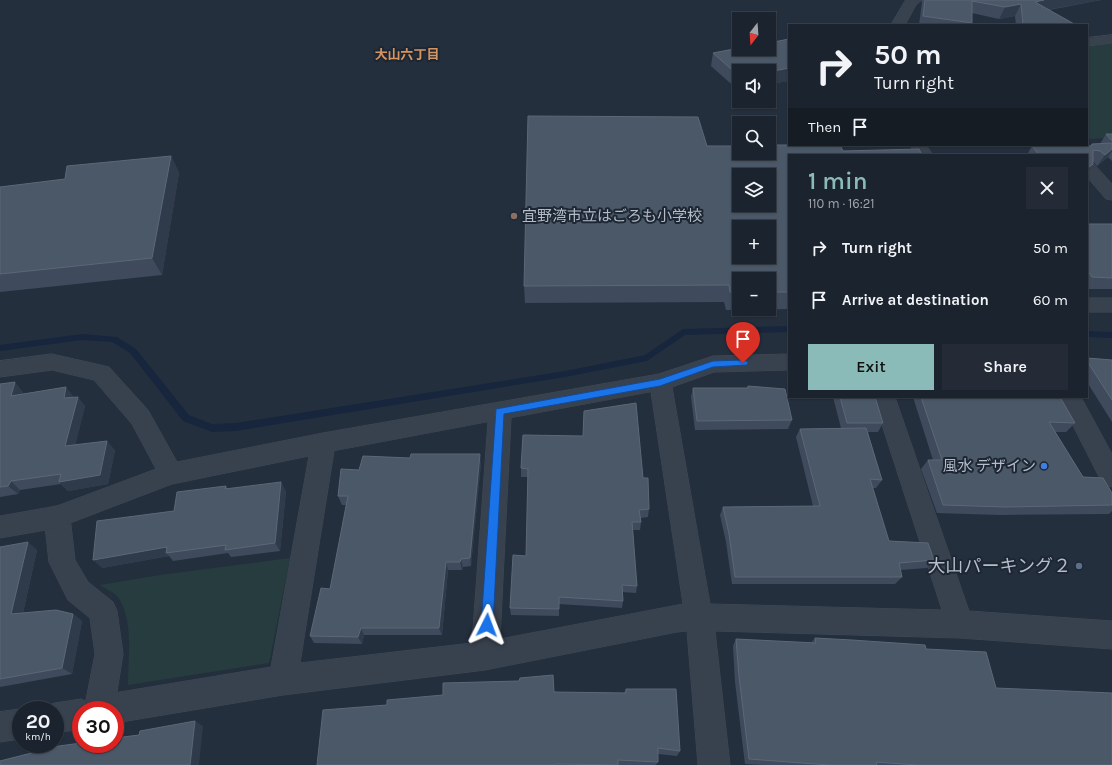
<!DOCTYPE html>
<html lang="en">
<head>
<meta charset="utf-8">
<style>
  :root { --surface:#1b232e; --page:#242b36; --text:#f1f3f6; --muted:#a0a4aa; --line:#39404a; --accent:#8bbbb9 }
  body { margin:0; font-family:Karla,"Noto Sans JP",sans-serif; background:var(--page); color:var(--text); height:100vh; display:flex; flex-direction:column; font-size:15px; white-space:nowrap }
  * { box-sizing:border-box; margin:0 }
  p { font-size:13px; color:var(--muted) }
  .icon { flex:none; width:22px; height:22px; fill:none; stroke:currentColor; stroke-width:2; stroke-linecap:round; stroke-linejoin:round }
  .map { position:relative; flex:1; overflow:hidden }
  .details { position:absolute; left:788px; top:154px; width:300px; height:244px; display:flex; flex-direction:column; background:var(--surface); border-radius:0px; box-shadow:0 1px 3px #0004,0 0 0 1px var(--line) }
  .details>* { flex:none }
  .guide { position:absolute; left:788px; top:24px; width:300px; height:122px; border-radius:0px; box-shadow:0 1px 3px #0004,0 0 0 1px var(--line); background:#1b232e; color:var(--text); overflow:hidden }
  .needle { width:26px; rotate:197deg }
  .controls { position:absolute; left:732px; top:12px; display:grid; gap:8px }
  .controls a { display:grid; place-items:center; width:44px; height:44px; border-radius:0px; background:var(--surface); box-shadow:0 1px 3px #0004,0 0 0 1px var(--line); font-size:20px }
  .speed { position:absolute; left:12px; top:701px; display:flex; gap:8px; font-size:20px; font-weight:700; text-align:center }
  .speed>* { display:grid; place-content:center; width:52px; height:52px; border-radius:50%; background:var(--surface); box-shadow:0 1px 3px #0004,0 0 0 1px var(--line); line-height:1 }
  .speed small { font-size:10px; font-weight:400 }
  .speed .limit { border:6px solid #d22; background:#fff; color:#111 }
  .pin { position:absolute; display:grid; place-items:center; width:34px; height:34px; color:#fff; margin:-41px -17px; border-radius:50% 50% 50% 0; rotate:-45deg; box-shadow:0 0 4px #0007 }
  .pin .icon { rotate:45deg }
  .me { position:absolute; width:44px; margin:-22px; rotate:3deg; stroke-linejoin:round; filter:drop-shadow(0 0 3px #0008) }
  .turn { display:flex; align-items:center; gap:14px; height:84px; padding:0 20px; font-size:18px }
  .turn .icon { width:52px; height:52px; stroke-width:2.5 }
  .turn b { display:block; font-size:28px; line-height:34px }
  .then { display:flex; align-items:center; height:38px; padding:0 20px; background:#0003; gap:8px; font-size:15px }
  .round { display:grid; place-items:center; flex:none; width:42px; height:42px; border-radius:0px; background:var(--page) }
  .summary { display:flex; align-items:center; justify-content:space-between; height:68px; padding:0 20px }
  h1 { font-size:24px; font-weight:600; line-height:30px; color:var(--accent) }
  .cta { display:flex; gap:8px; margin-top:auto; padding:8px 20px }
  .cta a { flex:1; height:46px; border-radius:0px; background:var(--accent); color:#111; font-size:16px; font-weight:600; line-height:46px; text-align:center }
  .cta a+a { background:var(--page); color:var(--text) }
  ul { padding:0; list-style:none }
  li { display:flex; align-items:center; gap:12px; height:52px; padding:0 20px }
  li div { flex:1 }
  li b { display:block; font-size:15px }
  li em { font-style:normal }
  .map>svg:first-child { display:block }
  .green { fill:#263c3f }
  .lines { fill:none; stroke-linecap:round; stroke-linejoin:round }
  .stream { fill:#17263c; fill-rule:evenodd }
  .pedestrian-casing { stroke:#414a57; stroke-width:1 }
  .minor-casing { stroke:#414a57; stroke-width:1 }
  .tertiary-casing { stroke:#414a57; stroke-width:1 }
  .pedestrian { fill:#38414e; fill-rule:evenodd }
  .minor { fill:#38414e; fill-rule:evenodd }
  .tertiary { fill:#38414e; fill-rule:evenodd }
  .wall { fill:#3f4b5c; fill-rule:evenodd }
  .shaded-wall { fill:#2f3b4b }
  .building { fill:#4b5868; stroke:#5c6777; fill-rule:evenodd }
  .route { fill:#1a73e8; stroke:#114b97 }
  .education-dot { fill:#8d6e63; stroke:#1d2633; stroke-width:1.5 }
  .shop-dot { fill:#3f7fe0; stroke:#1d2633; stroke-width:1.5 }
  .service-dot { fill:#5c6f8a; stroke:#1d2633; stroke-width:1.5 }
  .labels { text-anchor:middle; dominant-baseline:central; stroke-width:4; stroke-linejoin:round; paint-order:stroke }
  .far-neighbourhood-label { font-size:13px; font-weight:bold; fill:#d59563; stroke:#1d2633 }
  .poi-label { font-size:15px; fill:#b4bcc9; stroke:#1d2633; text-anchor:start }
  .near-poi-label { font-size:18px; fill:#b4bcc9; stroke:#1d2633; text-anchor:end }
</style>
</head>
<body>
<div class="map">
<svg width="1112" height="765" viewBox="0 0 1112 765">
  <rect width="100%" height="100%" fill="#242f3e"/>
  <!-- green -->
  <path class="green" d="M1100,41l12,3v94l-25,1v-95z
    M290,558l-21,105 -141,22c0,-27 6,-64 -10,-88 -4,-5 -13,-8 -18,-12l60,-10z"/>
  <g class="lines">
    <!-- stream -->
    <path class="stream" d="M789,326v6l-104,3 -38,26 -82,16 -329,54 -24,1 -29,-11 -53,-68 -18,-11 -30,-2 -82,11v-6l82,-11 35,3 19,12 53,66 23,9 24,-1 329,-52 80,-16 38,-26z
      M1087,331l25,1v6l-25,-1z"/>
    <defs>
      <path id="pedestrian" d="M57,506l9,3 4,8 5,43 13,22 25,20 4,9 6,43 -9,56h-30l11,-56 -5,-36 -22,-18 -19,-38 -5,-45 4,-8z"/>
      <path id="minor" d="M1112,35v8l-25,3v-8z
        M910,145h16l7,10h-16z
        M1087,162l6,1 19,21v16l-6,-1 -19,-22z
        M1087,298h25v14h-25z
        M52,354l57,13 39,43 29,52 146,-29 336,-59 54,-18 76,-2v16l-75,2 -42,15 38,217 232,6 -69,-213h22l74,214 143,10v28l-152,-11 -245,-7 15,134h-32l-11,-134 -10,1 -192,38 -202,25 -168,28v-13h-34v19l-26,4v-23h-12l1,-3 11,-4 26,-4 9,4 1,-4 11,-4 169,-28 38,-211 -137,28 -115,44 -57,10v-22l57,-10 99,-37 -24,-45 -38,-44 -42,-10 -52,7v-16zM651,392l32,212 -183,35 11,-221zM488,422l-16,221 -172,20 34,-212z
        M1059,397h22l31,57v33l-9,-3z
        M21,709l3,1h-3v29l-21,3v-30z"/>
      <path id="tertiary" d="M906,0h16l-6,5 -11,20h-14z"/>
    </defs>
    <!-- pedestrian casing -->
    <use href="#pedestrian" class="pedestrian-casing"/>
    <!-- minor casing -->
    <use href="#minor" class="minor-casing"/>
    <!-- tertiary casing -->
    <use href="#tertiary" class="tertiary-casing"/>
    <!-- pedestrian -->
    <use href="#pedestrian" class="pedestrian"/>
    <!-- minor -->
    <use href="#minor" class="minor"/>
    <!-- tertiary -->
    <use href="#tertiary" class="tertiary"/>
  </g>
  <!-- wall -->
  <path class="wall" d="M922,0h179l-52,10 27,15h-60l-1,-9 -16,3 -27,-6v10l-1,2h-52l3,-23z
    M789,39v42l-20,3v-13h-30v19h-1l-27,-24 2,-13z
    M1106,134h6v27l-4,-4 -11,9 -4,-5 -6,12v-18h-60l5,-9h59l9,-2z
    M707,146l82,9v154l-63,1 -2,-8 -199,1 -1,-17zM739,279h30v30h-30z
    M171,156l8,17 -17,102 -162,17v-105l65,-8z
    M1087,224h25v65h-25z
    M1087,358l25,2v62l-25,-40z
    M0,384l23,8v2l51,3 -1,1 12,8 -10,39 40,5 -7,34 -40,7 -7,-7 -41,6 -2,4 -18,3z
    M748,386l44,34 -4,9 -93,1 -4,-33 2,-9h54z
    M833,397h42l8,26 -5,9h-10l14,48 -6,8h-3l16,53 45,19 -7,8 -27,2 2,7 -7,7h-163l-6,-42 -6,-27 3,-8 90,-1 -17,-69 4,-8 41,-1z
    M913,397h147l15,26 -9,9h-11l28,45 29,16v18l-3,3 -110,1 -62,-2 -16,-44 7,-9h5z
    M523,435l120,43 6,31 -1,8 -7,1v4l-1,8h-7l4,56 -1,7 -14,-1 1,9 -1,7 -63,-4v12l-48,-1 -1,-7 16,-52 2,-79h-7v-9z
    M481,463l-10,103 -8,1 -1,3h-14l-6,65h-78l-2,9 -48,-1 -4,-7 20,-47 16,-84h-4l-4,-9 21,-26z
    M226,486l2,3 58,2 -6,60 -49,6 -3,-4 -55,8 -4,-5 -67,12 72,-57z
    M0,547l37,3 -14,63 50,1 9,7 -10,53 -72,13z
    M815,638l111,11 70,39 116,77h-349l-18,-1 -10,-82 -2,-36 3,-7 75,4z
    M626,689l54,62 -3,5 -19,-2v8l-2,3h-339l237,-73 70,1z"/>
  <!-- shaded-wall -->
  <path class="shaded-wall" d="M1044,0h57l-72,13 6,-11z
    M1021,4l-6,12 -16,3 6,-12z
    M789,68v13l-20,3v-12z
    M1112,149v2l-4,6 -11,9 8,-11z
    M171,156l8,17 -17,102 -10,-17z
    M1093,164l-6,9v-3l1,-2z
    M15,382l8,10 -3,13 -9,-9z
    M66,387l8,10 -2,10 -8,-9z
    M78,397l7,9 -12,49 -8,-9z
    M107,441l8,9 -7,34 -40,7 -9,-9z
    M480,454l1,9 -10,103 -1,-8z
    M11,481l9,9 -2,4 -10,-8z
    M281,482l5,9 -6,60 -5,-8z
    M28,542l9,8 -16,71 -10,-7z
    M167,547l-1,6 3,3 -67,12 -9,-8z
    M461,559l2,8 -1,3 -2,-8z
    M446,562l2,8 -6,65 -3,-7z
    M73,614l9,7 -10,53 -10,-6z
    M361,628l3,7 -2,9 -4,-7z
    M195,721l8,5 -4,39h-9z"/>
  <!-- building -->
  <path class="building" d="M925,0h119l-9,2 41,23h-42l-11,-1 -2,-20 -16,3 -33,-6v22l-49,-7z
    M789,39v29l-20,4v-1h-30v5l-26,-23 26,-5v1h30v-6z
    M528,116l170,1 9,29h32v7h30v-8h71l3,6 76,-2 3,6h-133v137h-20v-13h-30v13h-9l-1,-7 -205,1zM739,175h30v30h-30zM739,227h30v30h-30z
    M1106,134h6v7z
    M1112,143v6l-7,6 -5,-4 -7,-1v14l-5,4h-1v-13h-48l-7,-9h59l1,-2z
    M171,156l-19,102 -152,16v-87l65,-8 2,-13z
    M1087,224h25v54l-20,-1 -5,-7z
    M1087,358l25,2v40l-25,-39z
    M15,382l-4,14 55,-9 -2,11 14,-1 -13,49 42,-5 -7,34 -41,7 2,-8 -50,7 -3,5 -8,1v-103z
    M748,386l37,3 7,31 -95,1 -4,-33h55z
    M840,397h35l8,26h-36z
    M921,397h139l15,26 -26,-1 34,55 20,1 9,15v12l-106,2 -63,-2 -15,-45h14z
    M636,403l7,75h5l1,31 -10,1 2,12h-9l5,64 -15,-1 1,16 -64,-4v12l-49,-1 3,-53 13,1 2,-87 -7,-1 2,-33 60,1 1,-25z
    M866,428l16,52 -12,-1 19,62 39,2 6,17 -35,3 3,14h-167l-6,-43 -6,-27 97,-1 -20,-77z
    M411,454h69l-10,104 -9,1 -1,3h-14l-7,66h-78l-3,9 -48,-1 11,-48 9,1 18,-93h-10l3,-27 18,1 4,-14 47,2z
    M281,482l-6,61 -50,7 1,-5 -60,8 1,-6 -74,13 4,-39 77,-10 3,-19 49,-6 -1,3z
    M28,542l-17,72 45,-4 17,4 -11,54 -62,11v-132z
    M815,638l37,2 73,5 1,4 60,3 10,36 116,5v72h-195l-41,-3 1,3h-48l-80,-6 -10,-83 -3,-37 80,4z
    M553,675l1,17 72,1v-4h50l4,62 -22,-3v14l-40,-2v5l-61,-1v1h-240l6,-55 64,-5v-5l56,-5v-12l76,-2 1,-3z
    M195,721l-5,44h-190v-4l59,-15 22,-3v1h34v-6l24,-3 1,-4z"/>
  <!-- route -->
  <path class="route" d="M743,360l4,1 1,2 -1,2 -34,2 -53,19 -156,28 -11,211 -2,4 -4,2 -4,-2 -2,-4 15,-216 164,-30 53,-18z"/>
  <!-- markers -->
  <circle class="education-dot" cx="514" cy="216" r="4"/>
  <circle class="shop-dot" cx="1044" cy="466" r="4"/>
  <circle class="service-dot" cx="1079" cy="566" r="4"/>
  <g class="labels">
    <!-- far-neighbourhood labels -->
    <g class="far-neighbourhood-label">
      <text x="407" y="54">大山六丁目</text>
    </g>
    <!-- poi labels -->
    <g class="poi-label">
      <text x="522" y="216">宜野湾市立はごろも小学校</text>
      <text x="1036" y="466" text-anchor="end">風水 デザイン</text>
    </g>
    <!-- near-poi labels -->
    <g class="near-poi-label">
      <text x="1071" y="566">大山パーキング２</text>
    </g>
  </g>
</svg>
<div class="controls">
<a><svg class="needle" viewBox="-14 -14 28 28"><path d="M0-13l5 13h-10z" fill="#e53935"/><path d="M0 13l5-13h-10z" fill="#a0a4aa"/></svg></a>
<a><svg class="icon" aria-label="sound" viewBox="0 0 24 24"><path d="M4 9h4l5-4v14l-5-4H4zM17 9q2 3 0 6"/></svg></a>
<a><svg class="icon" aria-label="search" viewBox="0 0 24 24"><circle cx="10" cy="10" r="6"/><path d="M15 15l6 6"/></svg></a>
<a><svg class="icon" aria-label="layers" viewBox="0 0 24 24"><path d="M12 4l9 5-9 5-9-5zM3 14l9 5 9-5"/></svg></a>
<a>+</a>
<a>−</a>
</div>
<div class="speed"><div>20<small>km/h</small></div><div class="limit">30</div></div>
<div class="pin" style="left:743px;top:363px;background:#d93025"><svg class="icon" aria-label="arrive" viewBox="0 0 24 24"><path d="M6 21V4h12l-3 4 3 4H6"/></svg></div>
<svg class="me" style="left:487px;top:625px" viewBox="-20 -20 40 40"><path d="M0-17L14 15 0 8-14 15z" fill="#1a73e8" stroke="#fff" stroke-width="4"/></svg>
<div class="guide">
<div class="turn"><svg class="icon" aria-label="right" viewBox="0 0 24 24"><path d="M7 20v-9h11M14 6l5 5-5 5"/></svg><div><b>50 m</b>Turn right</div></div>
<div class="then">Then<svg class="icon" aria-label="arrive" viewBox="0 0 24 24"><path d="M6 21V4h12l-3 4 3 4H6"/></svg></div>
</div>
<section class="details">
<div class="summary"><div><h1>1 min</h1><p>110 m · 16:21</p></div><a class="round"><svg class="icon" aria-label="close" viewBox="0 0 24 24"><path d="M6 6l12 12M18 6L6 18"/></svg></a></div>
<ul>
<li><svg class="icon" aria-label="right" viewBox="0 0 24 24"><path d="M7 20v-9h11M14 6l5 5-5 5"/></svg><div><b>Turn right</b></div><em>50 m</em></li>
<li><svg class="icon" aria-label="arrive" viewBox="0 0 24 24"><path d="M6 21V4h12l-3 4 3 4H6"/></svg><div><b>Arrive at destination</b></div><em>60 m</em></li>
</ul>
<div class="cta"><a>Exit</a><a>Share</a></div>
</section>
</div>
</body>
</html>
